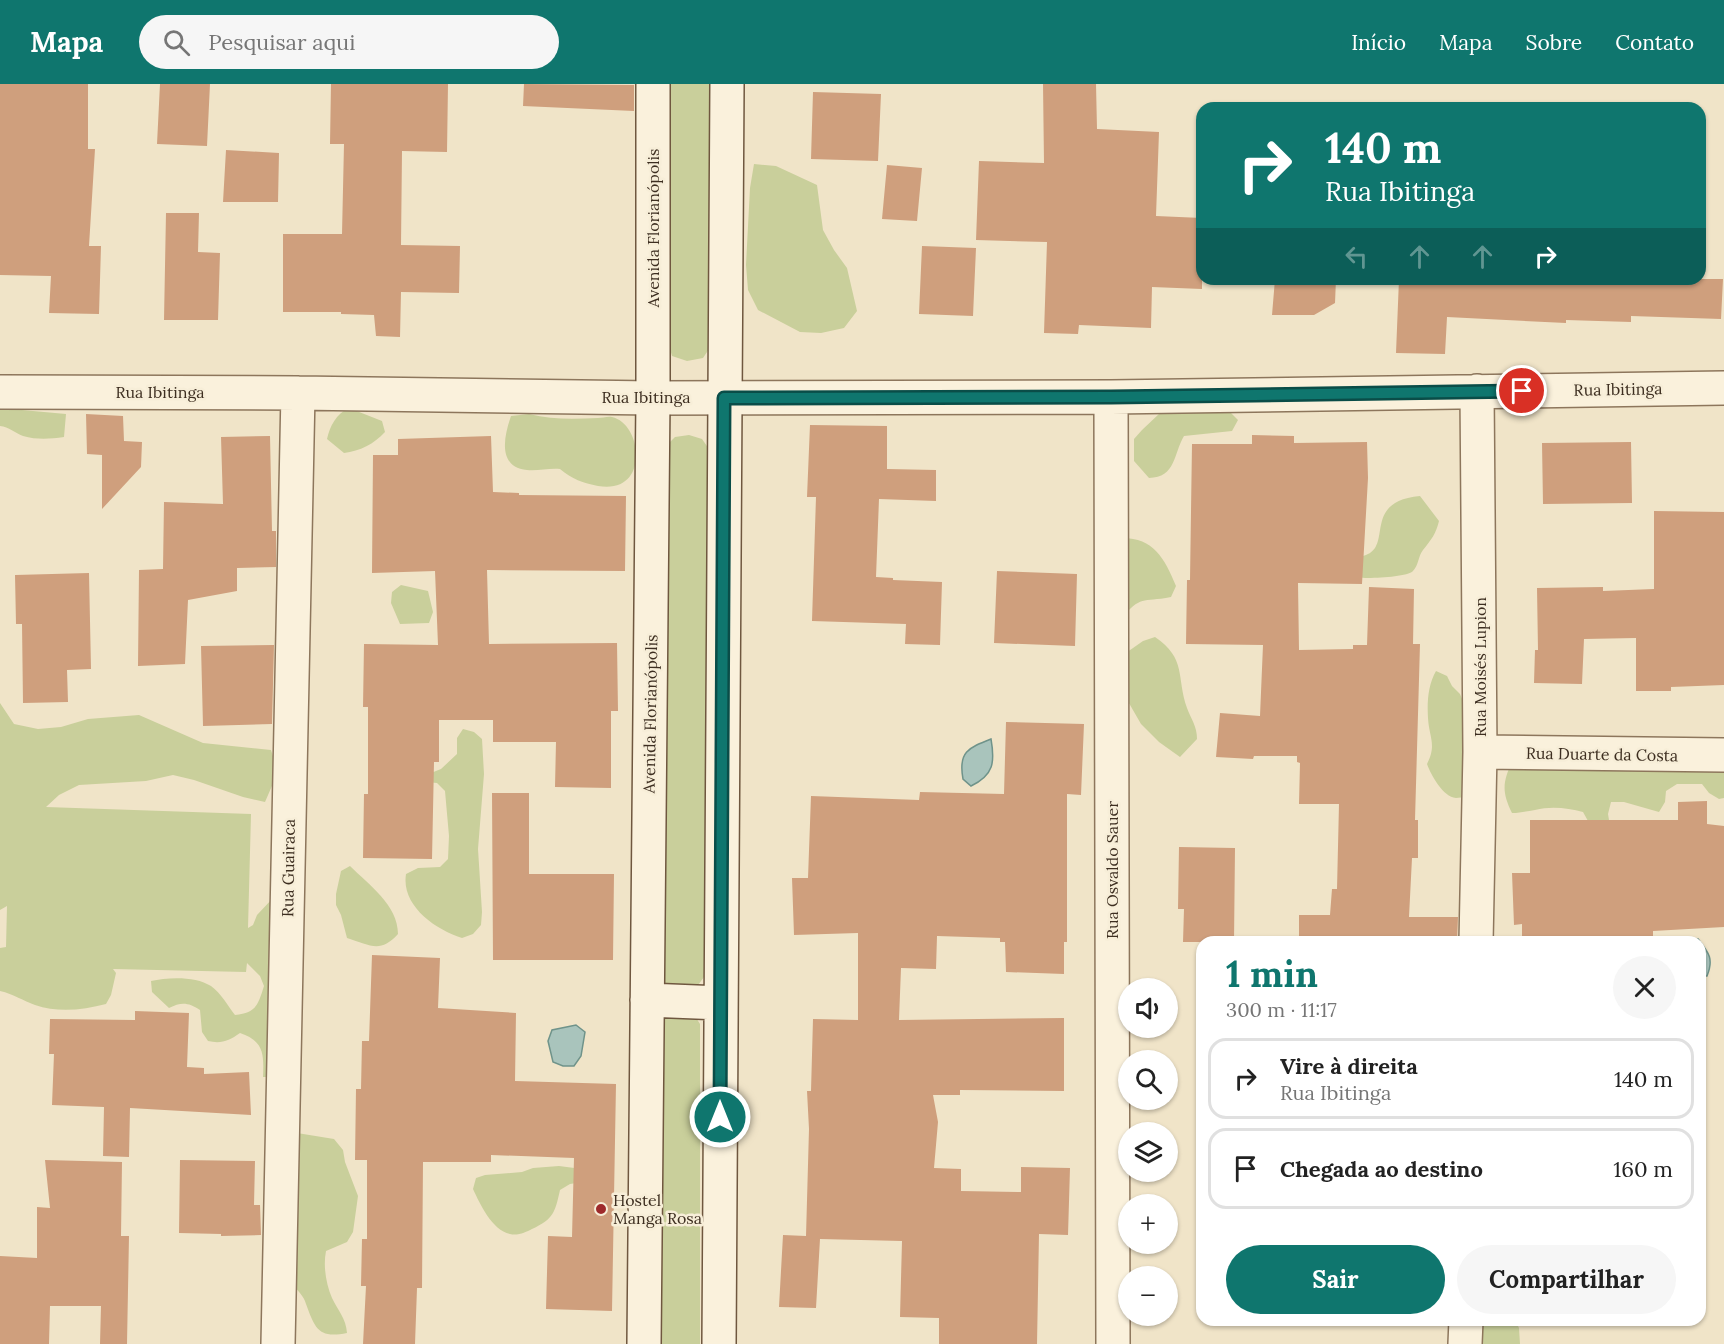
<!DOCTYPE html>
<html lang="pt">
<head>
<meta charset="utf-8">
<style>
  :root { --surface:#fff; --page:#f6f6f6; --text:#222; --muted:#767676; --line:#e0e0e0; --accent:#0f766e }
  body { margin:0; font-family:Lora,serif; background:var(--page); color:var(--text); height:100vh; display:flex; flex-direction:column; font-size:22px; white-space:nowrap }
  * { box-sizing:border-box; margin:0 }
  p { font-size:20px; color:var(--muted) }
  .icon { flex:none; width:33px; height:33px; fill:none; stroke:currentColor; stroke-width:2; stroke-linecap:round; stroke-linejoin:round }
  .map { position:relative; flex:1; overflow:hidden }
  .details { position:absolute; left:1196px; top:852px; width:510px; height:390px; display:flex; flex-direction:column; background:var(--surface); border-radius:18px; box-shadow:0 2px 4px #0004 }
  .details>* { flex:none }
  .guide { position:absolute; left:1196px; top:18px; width:510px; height:183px; border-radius:18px; box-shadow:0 2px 4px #0004; background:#0f766e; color:#fff; overflow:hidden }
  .buttons { position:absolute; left:1118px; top:894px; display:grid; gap:12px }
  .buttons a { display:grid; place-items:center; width:60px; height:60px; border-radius:50%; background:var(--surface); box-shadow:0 2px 4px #0004; font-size:30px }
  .pin { position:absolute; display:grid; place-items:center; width:51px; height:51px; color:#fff; margin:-26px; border:3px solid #fff; border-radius:50%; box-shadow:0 2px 6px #0007 }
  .me { position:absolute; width:66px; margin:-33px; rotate:0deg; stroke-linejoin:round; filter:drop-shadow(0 0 4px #0008) }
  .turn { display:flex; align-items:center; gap:21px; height:126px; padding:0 30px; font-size:27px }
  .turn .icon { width:78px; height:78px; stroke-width:2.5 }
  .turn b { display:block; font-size:42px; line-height:51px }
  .lanes { display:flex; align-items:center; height:57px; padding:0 30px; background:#0003; justify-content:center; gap:30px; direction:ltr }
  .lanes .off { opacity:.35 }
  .round { display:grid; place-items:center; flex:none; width:63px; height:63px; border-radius:32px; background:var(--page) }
  .head { display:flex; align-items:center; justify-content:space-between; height:102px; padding:0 30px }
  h1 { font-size:36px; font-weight:700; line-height:45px; color:var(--accent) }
  .primary-button { display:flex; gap:12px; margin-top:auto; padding:12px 30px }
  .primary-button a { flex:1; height:69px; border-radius:36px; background:var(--accent); color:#fff; font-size:24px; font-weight:700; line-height:69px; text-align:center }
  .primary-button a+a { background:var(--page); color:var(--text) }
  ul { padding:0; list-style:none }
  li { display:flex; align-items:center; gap:18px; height:81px; margin:0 12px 9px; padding:0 18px; border:3px solid var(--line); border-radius:18px }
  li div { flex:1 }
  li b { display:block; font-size:22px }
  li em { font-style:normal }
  header { display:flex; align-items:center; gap:36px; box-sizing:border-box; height:84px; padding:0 30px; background:var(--accent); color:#fff }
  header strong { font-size:28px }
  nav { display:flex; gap:33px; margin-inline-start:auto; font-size:21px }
  .search { width:420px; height:54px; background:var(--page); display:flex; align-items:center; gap:15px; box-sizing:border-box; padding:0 21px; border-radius:33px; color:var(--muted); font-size:22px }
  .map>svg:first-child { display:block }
  .green { fill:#c9cf9b }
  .water { fill:#a9c4bc; stroke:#6f938a; stroke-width:1.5 }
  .building { fill:#cf9f7d }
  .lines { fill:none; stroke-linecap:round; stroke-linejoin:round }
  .street-casing { stroke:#8d765c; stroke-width:36 }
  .secondary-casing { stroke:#6f573f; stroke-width:36 }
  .street { stroke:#faf1dc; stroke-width:33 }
  .secondary { stroke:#faf1dc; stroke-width:33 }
  .route-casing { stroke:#0a4d48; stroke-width:15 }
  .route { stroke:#0f766e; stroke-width:10 }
  .poi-dot { fill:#9e2a2b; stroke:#f7eed8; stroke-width:2 }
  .labels { text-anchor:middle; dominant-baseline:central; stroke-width:5; stroke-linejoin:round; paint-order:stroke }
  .street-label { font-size:16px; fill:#3d2e20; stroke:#f7eed8 }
  .poi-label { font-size:16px; fill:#3d2e20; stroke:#f7eed8; text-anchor:start }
</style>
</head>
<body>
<header>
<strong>Mapa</strong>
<div class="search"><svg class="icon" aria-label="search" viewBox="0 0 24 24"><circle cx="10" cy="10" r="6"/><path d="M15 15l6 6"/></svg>Pesquisar aqui</div>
<nav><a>Início</a><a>Mapa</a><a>Sobre</a><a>Contato</a></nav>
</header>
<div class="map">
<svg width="1724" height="1260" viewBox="0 0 1724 1260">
  <rect width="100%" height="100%" fill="#f0e4c8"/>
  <!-- green -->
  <path class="green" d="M668,0h43v262l-8,12 -16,3 -15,-5 -4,-14z
    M754,80l22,2 41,19 6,45 11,20 13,18 10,43 -13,17 -23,5 -21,-1 -42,-22 -10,-20 -2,-25 4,-77z
    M0,324l66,6 -2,23c-14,2 -27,3 -41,-1 -8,-3 -14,-9 -23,-10z
    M349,324l33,13 3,11c-11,12 -25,19 -41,21l-17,-14c3,-13 9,-25 22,-31z
    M1197,327l33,1 8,8 -6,11 -48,5c-11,19 -8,41 -35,42l-15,-17v-22l8,-9 18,-17z
    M529,330c23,6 46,5 69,4 4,0 10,-2 14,-1 31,7 38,78 -14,69 -15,-3 -26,-7 -38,-17 -11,-1 -22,2 -33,1 -30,-3 -23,-34 -16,-54z
    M689,351l13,4 7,10 -5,528 -9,12 -30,-2 -4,-14 4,-526 10,-10z
    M1420,412l19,25c-3,13 -8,19 -16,29 -5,6 -4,15 -10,21 -7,7 -51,8 -61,6l4,-20c44,-3 0,-55 64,-61z
    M1120,454c33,-1 44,19 56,48l-5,11c-30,6 -29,-3 -51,23z
    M401,501l27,6 5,21 -4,11 -29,1 -9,-21 1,-11z
    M1155,553c32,22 21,39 32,71 4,11 10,18 10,31l-17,18 -21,-15 -18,-18 -19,-33 1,-36 20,-14z
    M1436,587l11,5 5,10 8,8 8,19 -2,83c-3,1 -7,2 -10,2 -13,-1 -25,-23 -29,-34 10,-19 2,-27 1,-46 -1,-16 0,-33 8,-47z
    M0,619l14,21 24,5 23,-2 27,-8 51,-4 64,28 68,7 7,22 -13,30 -22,-5 -49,-17 -21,-5 -27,6 -67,4 -20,10 -13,12 205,7 -3,114 5,-3 4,-10 16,-17 1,179h-11c1,-23 1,-36 -23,-44 -11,8 -19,11 -32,8l-6,-9 -2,-22c-12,-8 -19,-8 -31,-2l-17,-16 -1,-11c17,-4 45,-5 60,5 10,7 17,20 24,29 21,-2 23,-10 29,-29l-4,-10 -13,-13 -1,9 -133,-3 3,4 -5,22 -5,9c-23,6 -48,9 -71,1 -12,-4 -21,-11 -35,-14v-43l6,-1 1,-41 -7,4z
    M463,645l11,3 8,7 2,35 -6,75 4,63 -1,13 -8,9 -11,4c-28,-9 -61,-33 -56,-64l12,-6 22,-1 8,-8 1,-23 -4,-45 -8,-8 -11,-1 5,-9 10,-4 16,-15v-16z
    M1513,675l211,7v32l-5,1 -10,-6 -7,-9h-25l-11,7 -1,11 -6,10 -35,-10h-13l-3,12 2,12 -22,-5 -5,-9c-15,-4 -32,-6 -48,-2 -8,1 -14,3 -23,3 -11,-23 -9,-31 1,-54z
    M350,782c19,19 48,39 48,68 -18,20 -28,11 -51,4l-6,-23 -5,-10v-11l5,-23z
    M666,927l27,2 7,11v320h-43v-322z
    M297,1049l37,6 9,11 2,12 13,34 -5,36 -6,10 -21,9c-3,15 0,33 6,47 6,13 14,20 15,35 -29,6 -32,-5 -41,-29 -2,-8 -9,-14 -14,-20z
    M559,1082l23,3 1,13 -13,2 -10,6c-5,22 -6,29 -28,39 -6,3 -14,7 -22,5 -18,-4 -30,-30 -37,-45l3,-11 9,-3 37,-3 11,-4z
    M1478,1236h37l4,8 1,16h-44z"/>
  <!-- water -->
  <path class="water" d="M991,655c4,23 3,36 -20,47l-8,-7c-5,-27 5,-31 28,-40z
    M1698,855c11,14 16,20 9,37h-7v-34h-9z
    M576,941l9,7 -4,24 -7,10h-11l-10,-4 -5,-21 4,-11z"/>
  <!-- building -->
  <path class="building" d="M0,0h88v65h7l-6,97h12l-2,68 -50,-1 2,-37 -51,-1z
    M160,0h50l-3,62 -50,-2z
    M331,0h117l-1,68 -45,-1 -1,94 59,1 -1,47 -58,-1 -1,45 -24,-1 -2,-21 -33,-1v-2h-58v-78h59l2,-90h-14z
    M524,0l110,1v26l-111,-5z
    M1043,0h53l1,45 62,3 -3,84 46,2v71l-50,-2 -1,41 -72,-3 -1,9 -34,-1 3,-91 -71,-2 3,-79 65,2z
    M813,8l68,2 -3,67 -67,-2z
    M226,66l53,3 -1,49h-55z
    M887,81l35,3 -5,53 -35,-2z
    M166,129h33l-1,39 22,1 -2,67h-54z
    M922,162l54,2 -3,68 -54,-2z
    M1275,195h61l-1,24 -21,12h-42z
    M1399,195h324l-2,40 -90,-3v6l-65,-2v3l-119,-6 -2,37 -49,-1z
    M86,330l37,2 1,25 18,1 -1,25 -39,42v-54l-15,-1z
    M810,341l77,1v43l49,1v31l-57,-2 -3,78 17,1v2l49,2 -2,63 -35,-1 1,-20 -94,-3 4,-124h-9z
    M1252,351l42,1v7l73,-1 1,36 -6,106 -64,-1 1,67 54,-1v-4h14l2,-58 45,2 -1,55h7l-5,176h3v38h-6l-3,59h49l-1,25h-158v-27h31l2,-26h5l2,-85h-40l1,-41 -3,-1v-6h-43l-1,3 -37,-2 4,-44 40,3 3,-71 -77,-1 1,-64h3l2,-136h60z
    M270,352l2,95h4v36l-39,1v23l-49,9 -3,64 -47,2 1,-96 24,-1 1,-67 59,2 -2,-67z
    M491,352l2,56 26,1v2l107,1 -1,75 -138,-1 2,74 128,-1 1,68h-7v77l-56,-1 1,-45h-63v-22h-54v42h-5l-2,97 -69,-1 1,-64h4v-87h-5l1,-63 74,1 -3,-74 -63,2 1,-118h25v-16z
    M1631,358l1,61 -89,1 -1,-61z
    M1654,427l70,1v173l-53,2v4h-35v-53l-52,1 -2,45 -48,-1 1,-33h3l-1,-62 66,-1v4l51,-2z
    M997,487l80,3 -2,72 -81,-3z
    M89,489l2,96 -24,1 1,32 -45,1 -1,-79h-6l-1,-49z
    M274,561l-2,79 -69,2 -2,-80z
    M1006,638l78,2 -3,71 -14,-1v148h-3v32l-58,-2 -1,-30h-5v-4l-63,-2 -1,33 -35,-1 -2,52 165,-2v73l-104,-1v5h-27l5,27 -4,46 27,1v22l60,1v-25l49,1 -2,67 -29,-1 -2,110h-98v-26l-39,-1 2,-76 -82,-2 -4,69 -37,-1 4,-72 23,1 3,-107 -2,-38h4l2,-72 45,1v-87l-64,2 -2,-57h16l3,-82 108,4 1,-8 84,2z
    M492,709h37v81h85l-1,86h-120z
    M1707,717v23l17,2v101l-71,4v11h-131v-18l-8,1 -2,-52h18v-53h148v-18z
    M1179,763l56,1 -1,94h-51l1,-33h-6z
    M372,871l68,3 -2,50 78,5 -1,68 101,3 -4,227 -66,-2 2,-73 24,1 2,-79 -83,-3v7h-68l-1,126h-5l-2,56h-52l3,-58h-5l1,-47h5v-79h-12l1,-71h5l1,-48h7z
    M135,927l54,2 -2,54 17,1v6l45,-2 2,43 -121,-7 -1,49 -26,-1 1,-49 -52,-2 2,-51h-5l1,-35 85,1z
    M45,1076l77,2 -1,74h8l-2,108h-27l1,-38h-51l-1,38h-49v-88l37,2v-51l13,1z
    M180,1076l75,1 -1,44h6l1,30 -40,1v-2l-42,-1z"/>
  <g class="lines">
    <defs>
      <path id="street" d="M0,308l298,1 355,5 458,-1 613,-9
        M1111,313l2,947
        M1480,668l244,3
        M1476,858l4,-190 -3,-361
        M278,1260l20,-951
        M1465,1260l1,-24"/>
      <path id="secondary" d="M647,916l74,3
        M644,1260l9,-946v-314
        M719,1260l8,-1260"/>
    </defs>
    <!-- street casing -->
    <use href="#street" class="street-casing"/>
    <!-- secondary casing -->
    <use href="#secondary" class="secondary-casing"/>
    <!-- street -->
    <use href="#street" class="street"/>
    <!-- secondary -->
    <use href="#secondary" class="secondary"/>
  </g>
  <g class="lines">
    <defs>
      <path id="route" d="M720,1033l4,-719 387,-1 411,-6"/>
    </defs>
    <!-- route casing -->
    <use href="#route" class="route-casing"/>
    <!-- route -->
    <use href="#route" class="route"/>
  </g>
  <!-- markers -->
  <circle class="poi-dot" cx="601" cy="1125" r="6"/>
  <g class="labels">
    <!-- street labels -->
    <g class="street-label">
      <text transform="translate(653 144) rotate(-90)">Avenida Florianópolis</text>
      <text transform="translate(1618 305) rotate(-1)">Rua Ibitinga</text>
      <text x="160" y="308">Rua Ibitinga</text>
      <text x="646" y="313">Rua Ibitinga</text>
      <text transform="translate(1480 583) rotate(-90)">Rua Moisés Lupion</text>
      <text transform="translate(650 630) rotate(-89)">Avenida Florianópolis</text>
      <text transform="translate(1602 670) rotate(1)">Rua Duarte da Costa</text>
      <text transform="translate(288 784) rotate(-89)">Rua Guairaca</text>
      <text transform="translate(1112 786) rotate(-90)">Rua Osvaldo Sauer</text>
    </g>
    <!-- poi labels -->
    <g class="poi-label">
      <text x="613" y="1116">Hostel<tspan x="613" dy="18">Manga Rosa</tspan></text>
    </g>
  </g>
</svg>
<div class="buttons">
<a><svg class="icon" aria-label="sound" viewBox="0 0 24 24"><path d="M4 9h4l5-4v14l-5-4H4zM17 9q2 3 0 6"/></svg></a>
<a><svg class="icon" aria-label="search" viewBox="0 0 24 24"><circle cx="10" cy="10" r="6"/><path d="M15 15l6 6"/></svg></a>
<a><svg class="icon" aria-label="layers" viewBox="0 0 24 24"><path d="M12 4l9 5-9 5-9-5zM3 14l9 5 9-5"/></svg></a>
<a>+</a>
<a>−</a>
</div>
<div class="pin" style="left:1522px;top:307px;background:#d93025"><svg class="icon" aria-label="arrive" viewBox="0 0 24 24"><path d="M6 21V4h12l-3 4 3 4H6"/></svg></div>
<svg class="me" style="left:720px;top:1033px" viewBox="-20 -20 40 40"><circle r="17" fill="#0f766e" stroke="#fff" stroke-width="3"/><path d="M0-11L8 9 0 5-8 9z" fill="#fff"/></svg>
<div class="guide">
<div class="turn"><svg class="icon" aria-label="right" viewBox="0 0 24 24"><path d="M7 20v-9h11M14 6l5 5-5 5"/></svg><div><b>140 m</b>Rua Ibitinga</div></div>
<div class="lanes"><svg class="icon off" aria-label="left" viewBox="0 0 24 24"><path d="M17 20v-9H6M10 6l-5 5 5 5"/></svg><svg class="icon off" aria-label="ahead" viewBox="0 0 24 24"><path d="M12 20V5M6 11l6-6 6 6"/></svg><svg class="icon off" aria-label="ahead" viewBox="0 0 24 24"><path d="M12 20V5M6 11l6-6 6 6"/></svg><svg class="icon" aria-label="right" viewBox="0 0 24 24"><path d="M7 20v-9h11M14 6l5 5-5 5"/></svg></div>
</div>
<section class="details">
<div class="head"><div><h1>1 min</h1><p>300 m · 11:17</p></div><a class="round"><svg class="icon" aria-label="close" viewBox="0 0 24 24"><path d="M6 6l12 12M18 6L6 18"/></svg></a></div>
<ul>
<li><svg class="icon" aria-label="right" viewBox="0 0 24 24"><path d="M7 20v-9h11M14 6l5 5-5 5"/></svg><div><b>Vire à direita</b><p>Rua Ibitinga</p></div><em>140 m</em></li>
<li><svg class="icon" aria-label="arrive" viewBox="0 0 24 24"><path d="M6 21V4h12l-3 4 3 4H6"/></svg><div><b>Chegada ao destino</b></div><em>160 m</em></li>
</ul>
<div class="primary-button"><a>Sair</a><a>Compartilhar</a></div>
</section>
</div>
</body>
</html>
